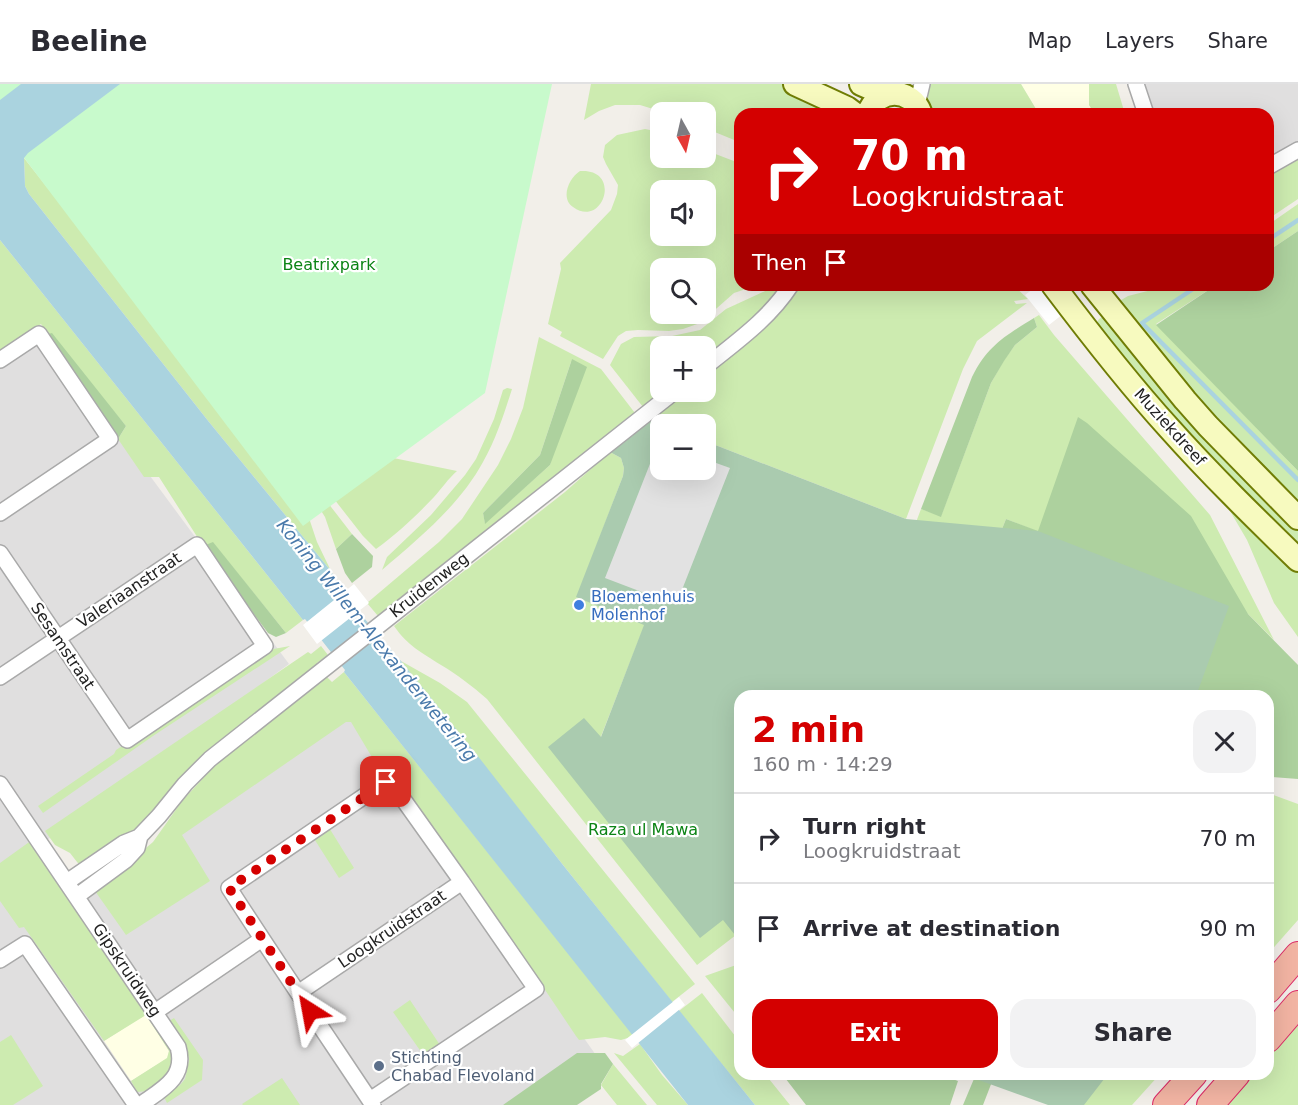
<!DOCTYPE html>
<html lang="en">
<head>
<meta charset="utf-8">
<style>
  :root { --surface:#fff; --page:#f2f2f3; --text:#2b2b33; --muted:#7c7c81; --line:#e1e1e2; --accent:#d40000 }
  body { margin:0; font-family:"DejaVu Sans",sans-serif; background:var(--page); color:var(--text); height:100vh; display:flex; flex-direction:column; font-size:22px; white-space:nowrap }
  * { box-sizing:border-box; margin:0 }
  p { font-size:20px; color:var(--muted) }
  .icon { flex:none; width:33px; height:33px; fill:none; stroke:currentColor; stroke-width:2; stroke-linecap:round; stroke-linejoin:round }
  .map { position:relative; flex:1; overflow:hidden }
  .panel { position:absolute; left:734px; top:606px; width:540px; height:390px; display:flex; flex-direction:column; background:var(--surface); border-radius:18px; box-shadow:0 6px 24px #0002 }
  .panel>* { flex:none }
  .guide { position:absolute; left:734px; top:24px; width:540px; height:183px; border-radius:18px; box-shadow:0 6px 24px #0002; background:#d40000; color:#fff; overflow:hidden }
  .needle { width:39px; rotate:172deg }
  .tools { position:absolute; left:650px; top:18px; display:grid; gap:12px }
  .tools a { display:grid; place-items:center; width:66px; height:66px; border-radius:12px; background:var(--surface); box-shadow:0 6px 24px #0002; font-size:30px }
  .pin { position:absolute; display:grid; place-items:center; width:51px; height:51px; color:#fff; margin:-26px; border-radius:12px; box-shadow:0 3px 9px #0006 }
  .me { position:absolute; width:66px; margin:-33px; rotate:326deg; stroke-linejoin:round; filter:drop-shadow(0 0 4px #0008) }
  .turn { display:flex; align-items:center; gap:21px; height:126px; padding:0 18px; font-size:27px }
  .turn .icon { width:78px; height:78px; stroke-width:2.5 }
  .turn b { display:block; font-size:42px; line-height:51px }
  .then { display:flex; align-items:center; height:57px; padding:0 18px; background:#0003; gap:12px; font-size:22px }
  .round { display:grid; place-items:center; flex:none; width:63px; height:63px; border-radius:18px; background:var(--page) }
  .headline { display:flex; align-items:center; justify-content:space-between; height:102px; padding:0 18px }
  h1 { font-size:36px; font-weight:600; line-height:45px; color:var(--accent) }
  .cta { display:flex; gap:12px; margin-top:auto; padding:12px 18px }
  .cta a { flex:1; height:69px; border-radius:18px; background:var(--accent); color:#fff; font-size:24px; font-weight:600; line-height:69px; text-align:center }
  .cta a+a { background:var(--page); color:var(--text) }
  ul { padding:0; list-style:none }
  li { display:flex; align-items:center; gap:18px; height:90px; padding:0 18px; border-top:2px solid var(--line) }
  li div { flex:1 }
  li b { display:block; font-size:22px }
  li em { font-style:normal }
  header { display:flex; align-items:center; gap:36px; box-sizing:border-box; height:84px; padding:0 30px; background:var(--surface); border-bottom:2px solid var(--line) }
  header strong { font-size:28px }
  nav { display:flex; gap:33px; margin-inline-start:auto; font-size:21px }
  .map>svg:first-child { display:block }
  .residential { fill:#e0dfdf }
  .education { fill:#ffffe5 }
  .grass { fill:#cdebb0; fill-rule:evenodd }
  .forest { fill:#add19e }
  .cemetery { fill:#aacbaf }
  .park { fill:#c8facc }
  .parking { fill:#e2e2e2 }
  .water { fill:#aad3df }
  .pier { fill:#fff }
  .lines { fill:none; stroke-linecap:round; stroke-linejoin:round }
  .stream { stroke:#aad3df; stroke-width:4.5 }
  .minor-casing { stroke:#a9a9a9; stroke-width:18 }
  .secondary-casing { stroke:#707d05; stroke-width:26 }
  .trunk-casing { stroke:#dc2a67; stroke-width:28 }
  .minor { stroke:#fff; stroke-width:15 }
  .secondary { stroke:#f7fabf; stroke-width:22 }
  .trunk { stroke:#f2b4a3; stroke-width:26 }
  .route { stroke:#d40000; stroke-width:10; stroke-dasharray:0 18 }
  .shop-dot { fill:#3f7fe0; stroke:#fff; stroke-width:2 }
  .service-dot { fill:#5c6f8a; stroke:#fff; stroke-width:2 }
  .labels { text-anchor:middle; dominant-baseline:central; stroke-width:4.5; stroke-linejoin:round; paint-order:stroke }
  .park-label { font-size:16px; fill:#0c8416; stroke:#fff }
  .street-label { font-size:16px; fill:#222; stroke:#fff }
  .shop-label { font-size:16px; fill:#366cbe; stroke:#fff; text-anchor:start }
  .service-label { font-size:16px; fill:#4e5e75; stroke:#fff; text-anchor:start }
  .water-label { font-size:18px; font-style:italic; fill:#4a7aab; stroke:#fff }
</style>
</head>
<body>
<header>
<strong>Beeline</strong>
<nav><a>Map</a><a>Layers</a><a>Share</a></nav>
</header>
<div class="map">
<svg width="1298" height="1021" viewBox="0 0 1298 1021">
  <rect width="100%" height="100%" fill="#f2efe9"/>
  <!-- residential -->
  <path class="residential" d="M1128,0h170v70l-30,18v-58h-129z
    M40,243l249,337 -257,187 34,54 282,-193 48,60 202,286 -71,47h-527v-749z"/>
  <!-- education -->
  <path class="education" d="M1021,0h68v21l6,9h-56z
    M146,930l23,37 -1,7 -37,23 -27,-40z"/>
  <!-- grass -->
  <path class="grass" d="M591,0h191l65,30h-107l-1,28 -34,-14v-16h-42l-23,-7h-25l-16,6 -15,9z
    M931,0h90l18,30h-111l-4,-15z
    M1089,0h27l9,30h-30l-6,-9z
    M645,45l15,3v26h45v-8l34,13 1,122h18l-24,8 -34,30 -17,6 -14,2 -31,-1 -12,1 -8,5 -15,23 -43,-23 2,-4 -14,-8 13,-55 -1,-6 51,-53 6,-16 1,-9 -12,-21 -3,-7 2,-12 12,-10zM660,106h45v46h-45zM660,184h45v46h-45z
    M1298,72v43l-30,20v-45z
    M24,74l286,363 7,21 14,29 -122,-149 -180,-228 -4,-8z
    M580,87c43,-3 23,58 -7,36 -13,-9 -4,-29 7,-36z
    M1298,120v27l-30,20v-26z
    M0,156l303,380 -17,13 -73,-90 -10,3 -44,-69h-15l-26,-38 8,-13 -78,-92 -7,-10 -41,27z
    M778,201h6l-14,21 -65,52v-12h-45v46h3l-20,15 -33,-42 11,-21 13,-7 38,-1 28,-6 26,-21z
    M799,201h214l15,14 -14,2 2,3 11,-1 -50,38 -14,28 -57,150 -201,-78v-17h-42l-5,-1 -5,-7 33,-24h19v-15c36,-27 69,-54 94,-92z
    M1171,201h45l-60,39 142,147v39l-8,-9 -6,-14 -46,-45 -17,-9 -105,-130 12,-7z
    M1039,231l15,20 156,180 64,125 -26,-26 -242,-95 -72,177h-65l35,-142 17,-45 20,7 50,-133 13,-23 11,-15 22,-18 -3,-9z
    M1104,232l194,210v24l-135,-134 -67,-92 3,-5z
    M539,253l62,32 34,44 -251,199 -6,4 -11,-13 72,-61 23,-23 36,-54 13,-26 12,-31zM572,275l-22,106 -65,58 -2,-10 57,-58z
    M507,304l5,1c-8,25 -16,50 -29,73 -24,44 -64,76 -101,108l5,-13 44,-42 34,-40 11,-16 18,-40 9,-29z
    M276,350l181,37c-9,8 -15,17 -23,26 -18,19 -36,36 -58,52l-13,-13 -36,-46z
    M610,368l11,6 3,10 -1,8 -46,121 68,27 -47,120 57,90 81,101 -39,30 -210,-266c-15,-13 -29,-24 -46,-34 -20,-13 -33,-19 -47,-39l171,-134z
    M1216,403l82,81v69l-24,-34 -27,-63z
    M310,409l18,10 24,31 -16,15 -11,-32z
    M290,562l-137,90 -110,77 -5,-7 76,-52 2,-4 152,-100z
    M321,562l7,9 -11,8 2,4 -177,159 -61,41 -11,-14 -15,-8 -10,-14 263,-179 3,2z
    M401,577l39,22 27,19 228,282 -23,18z
    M344,588l290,364 -13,4 -16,-3 -26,3 -3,-4 -104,-155 -7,-6 -67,-97 -16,-4 -31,-52h-5l-164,113 28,46 -84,54 -31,-44 58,-49 29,-41 37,-40 108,-84 5,5z
    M1268,709l30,11v116l-30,34z
    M328,742l26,42 -15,10 -26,-41z
    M32,756l141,212 1,9 -4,12 -21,18 -12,1 -6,-11 36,-23 2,-7 -23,-36 -42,26 -80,-114 -5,1 -19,-27v-38z
    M739,880h1l-1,54 -34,-42z
    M702,909l37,48 1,33h25l25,31h-35l-76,-94z
    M410,916l30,45 -16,11 -31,-44z
    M174,934l29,42 -1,20 -35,23 -3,-6 16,-12 5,-6 4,-19 -2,-10 -18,-29z
    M1298,936v85h-75l27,-31h18v-19z
    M11,951l32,51 -30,19h-13v-63z
    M640,960l22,31 26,30h-31l-43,-52 9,3z
    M613,980l34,41h-30l-16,-20z
    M1091,990h69l-28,31h-65z
    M282,994l18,27h-57l-1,-1z"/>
  <!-- forest -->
  <path class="forest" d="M1298,147v240l-142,-146 60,-40h52v-34z
    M1034,234l3,9 -22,18 -11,16 -13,22 -50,134 -20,-8 51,-132c16,-32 33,-41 62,-59z
    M52,249l74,93 -8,13 -70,-105z
    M572,275l15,8 -37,98 -65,59 -2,-11 57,-58z
    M1078,333l9,6 104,93 57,98 50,51v114l-26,-2 -4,-2v-79h-333l71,-177 32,12z
    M352,450l21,22 -1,11 -20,16 -7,-10 -9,-24z
    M213,458l73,91 -10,4 -8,-4 -65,-87z
    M577,969h28l8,11 -12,20v5l-24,16h-74z
    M782,990h157l19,7 -8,24h-144z
    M976,990h19l-12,31h-20z"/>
  <!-- cemetery -->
  <path class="cemetery" d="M653,332l5,7 5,1h-3v46h45v-29l201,78 132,12 191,75 -33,90h-456l-1,244 -16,-20 -23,18 -152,-191 36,-29 17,19 43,-112 -68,-28 47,-121 1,-8 -3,-10 -11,-6z
    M962,990h146l-24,31h-36z"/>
  <!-- park -->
  <path class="park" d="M0,0h552l-67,309 -182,133 -303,-400z"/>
  <!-- parking -->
  <path class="parking" d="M659,357h1v29h45v-11l25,9 -54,137 -71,-27z"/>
  <!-- water -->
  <path class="water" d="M21,0h99l-92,69 -4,5 1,28 4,8 180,228 122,149 9,17 41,51 20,22 76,94 86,110 192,240h-67l-344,-433 1,-2 -40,-51 -2,1 -4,-5 -299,-375v-140z"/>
  <!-- pier -->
  <path class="pier" d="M1038,201h3l22,29 -14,11 -24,-30z
    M354,500l15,19 -52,41 -14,-19z
    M679,913l6,8 -53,43 -7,-8z"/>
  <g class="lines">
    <!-- stream -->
    <path class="stream" d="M1268,156l30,-20
      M1199,201l-57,38 156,157"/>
    <defs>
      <path id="minor" d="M1136,0l10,30
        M917,21l5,-21
        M1268,83l30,-17
        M0,276l39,-26 71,105 -110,74
        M705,283c31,-25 64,-48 86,-82
        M0,469l127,187 138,-94 -68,-101 -197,132
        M0,700l178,263c9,31 -17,43 -38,58
        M67,798l57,-39 15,-6 20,-21 26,-32 25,-25 464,-367
        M77,812l49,-36 11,-12 3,-12
        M0,876l25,-16 111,161
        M298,909l164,-111 -69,-97 -8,-3 -156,106c47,73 96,145 144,217
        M155,928l107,-73
        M370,1016l166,-111 -74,-107"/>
      <path id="secondary" d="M795,0l52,24 8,6
        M861,0l25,11
        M868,30c9,-27 44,-27 53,0
        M1053,201c37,49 75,98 116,143 41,46 85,89 129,132
        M1092,201l93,115 23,26 90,92"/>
      <path id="trunk" d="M1268,906l30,-35
        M1268,955l30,-35
        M1166,1021l28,-31
        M1210,1021l27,-31"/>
    </defs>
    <!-- minor casing -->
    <use href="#minor" class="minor-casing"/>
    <!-- secondary casing -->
    <use href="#secondary" class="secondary-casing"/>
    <!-- trunk casing -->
    <use href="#trunk" class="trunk-casing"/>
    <!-- minor -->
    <use href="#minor" class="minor"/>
    <!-- secondary -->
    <use href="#secondary" class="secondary"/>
    <!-- trunk -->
    <use href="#trunk" class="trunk"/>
  </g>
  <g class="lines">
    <!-- route -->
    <path class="route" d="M310,927l-81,-123 157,-106"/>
  </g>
  <!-- markers -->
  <circle class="shop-dot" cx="579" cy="521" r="6"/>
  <circle class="service-dot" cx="379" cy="982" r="6"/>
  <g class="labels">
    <!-- park labels -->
    <g class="park-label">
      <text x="329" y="180">Beatrixpark</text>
      <text x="643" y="745">Raza ul Mawa</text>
    </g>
    <!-- street labels -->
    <g class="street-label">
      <text transform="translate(1170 343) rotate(48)">Muziekdreef</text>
      <text transform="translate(429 501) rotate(-38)">Kruidenweg</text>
      <text transform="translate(129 506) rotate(-34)">Valeriaanstraat</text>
      <text transform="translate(63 562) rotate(56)">Sesamstraat</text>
      <text transform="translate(392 845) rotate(-34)">Loogkruidstraat</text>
      <text transform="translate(127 886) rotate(56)">Gipskruidweg</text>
    </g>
    <!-- shop labels -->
    <g class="shop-label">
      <text x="591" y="512">Bloemenhuis<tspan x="591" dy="18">Molenhof</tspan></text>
    </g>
    <!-- service labels -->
    <g class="service-label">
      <text x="391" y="973">Stichting<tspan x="391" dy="18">Chabad Flevoland</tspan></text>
    </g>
    <!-- water labels -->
    <g class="water-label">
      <text transform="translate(377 556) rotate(51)">Koning Willem-Alexanderwetering</text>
    </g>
  </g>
</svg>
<div class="tools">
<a><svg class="needle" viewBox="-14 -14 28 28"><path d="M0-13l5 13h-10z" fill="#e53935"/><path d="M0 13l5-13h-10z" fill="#7c7c81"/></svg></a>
<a><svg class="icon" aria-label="sound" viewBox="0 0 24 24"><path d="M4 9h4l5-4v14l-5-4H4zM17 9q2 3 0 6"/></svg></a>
<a><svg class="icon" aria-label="search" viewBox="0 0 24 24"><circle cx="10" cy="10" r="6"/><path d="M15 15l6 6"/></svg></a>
<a>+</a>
<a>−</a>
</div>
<div class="pin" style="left:386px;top:698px;background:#d93025"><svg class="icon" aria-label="arrive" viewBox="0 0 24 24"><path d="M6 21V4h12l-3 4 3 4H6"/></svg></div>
<svg class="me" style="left:310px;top:927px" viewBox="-20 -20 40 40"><path d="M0-17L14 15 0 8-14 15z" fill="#d40000" stroke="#fff" stroke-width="4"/></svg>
<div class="guide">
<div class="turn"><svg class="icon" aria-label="right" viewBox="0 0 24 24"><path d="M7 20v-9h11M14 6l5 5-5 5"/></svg><div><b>70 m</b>Loogkruidstraat</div></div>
<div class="then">Then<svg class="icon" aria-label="arrive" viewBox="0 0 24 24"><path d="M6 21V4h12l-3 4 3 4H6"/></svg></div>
</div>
<section class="panel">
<div class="headline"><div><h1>2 min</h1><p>160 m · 14:29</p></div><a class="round"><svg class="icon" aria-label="close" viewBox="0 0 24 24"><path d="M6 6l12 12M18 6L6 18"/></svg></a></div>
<ul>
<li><svg class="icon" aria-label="right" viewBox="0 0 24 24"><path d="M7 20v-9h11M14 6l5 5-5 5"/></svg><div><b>Turn right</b><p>Loogkruidstraat</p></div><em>70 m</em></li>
<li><svg class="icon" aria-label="arrive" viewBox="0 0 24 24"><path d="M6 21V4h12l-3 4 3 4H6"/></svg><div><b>Arrive at destination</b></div><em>90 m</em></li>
</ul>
<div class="cta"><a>Exit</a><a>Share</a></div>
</section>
</div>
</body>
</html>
